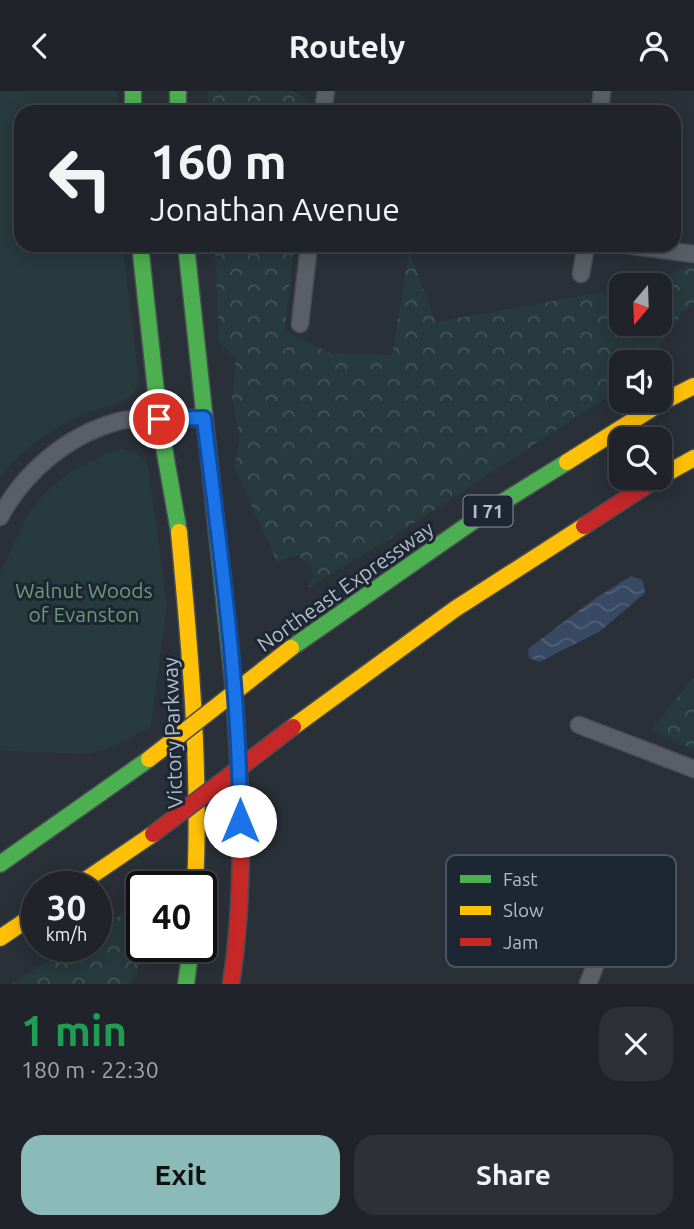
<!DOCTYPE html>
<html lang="en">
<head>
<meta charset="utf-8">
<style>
  :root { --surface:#20242a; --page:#2d3036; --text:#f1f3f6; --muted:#a2a4a8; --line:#3d4147; --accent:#8bbbb9 }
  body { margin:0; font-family:Ubuntu,sans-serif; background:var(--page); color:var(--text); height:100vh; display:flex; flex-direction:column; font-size:26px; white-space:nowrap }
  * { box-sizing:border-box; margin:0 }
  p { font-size:23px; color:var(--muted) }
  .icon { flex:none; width:38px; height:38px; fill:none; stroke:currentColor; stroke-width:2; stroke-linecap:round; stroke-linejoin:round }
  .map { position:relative; height:893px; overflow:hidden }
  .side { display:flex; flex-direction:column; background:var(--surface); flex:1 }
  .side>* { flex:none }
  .hud { position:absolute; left:14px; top:14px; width:667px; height:147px; border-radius:21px; box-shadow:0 4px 18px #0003,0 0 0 2px var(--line); background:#20242a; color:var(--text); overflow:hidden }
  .needle { width:46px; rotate:199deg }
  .buttons { position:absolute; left:609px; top:182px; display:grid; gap:14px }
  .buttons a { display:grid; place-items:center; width:63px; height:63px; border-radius:14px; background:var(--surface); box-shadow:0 4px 18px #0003,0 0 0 2px var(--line); font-size:35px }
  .speed { position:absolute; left:21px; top:780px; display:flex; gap:14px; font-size:35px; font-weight:700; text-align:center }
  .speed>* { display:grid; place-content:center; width:91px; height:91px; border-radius:50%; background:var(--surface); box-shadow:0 4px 18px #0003,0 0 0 2px var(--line); line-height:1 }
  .speed small { font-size:18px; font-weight:400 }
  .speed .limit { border:4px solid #111; border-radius:10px; background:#fff; color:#111 }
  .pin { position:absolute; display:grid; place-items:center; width:60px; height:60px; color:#fff; margin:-30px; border:4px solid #fff; border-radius:50%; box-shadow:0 2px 7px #0007 }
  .me { position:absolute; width:77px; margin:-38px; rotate:0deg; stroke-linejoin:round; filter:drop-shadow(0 0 5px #0008) }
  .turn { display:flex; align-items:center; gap:24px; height:147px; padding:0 21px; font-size:32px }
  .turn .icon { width:91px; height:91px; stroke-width:2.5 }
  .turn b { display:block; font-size:49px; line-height:60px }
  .round { display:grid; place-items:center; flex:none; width:74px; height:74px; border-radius:21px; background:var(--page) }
  .headline { display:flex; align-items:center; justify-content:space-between; height:119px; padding:0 21px }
  h1 { font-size:42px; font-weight:700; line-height:52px; color:#1e9e55 }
  .action { display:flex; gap:14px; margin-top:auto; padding:14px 21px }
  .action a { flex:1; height:80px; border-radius:21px; background:var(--accent); color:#111; font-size:28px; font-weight:700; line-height:80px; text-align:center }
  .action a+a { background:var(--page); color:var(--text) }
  header { display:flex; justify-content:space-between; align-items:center; height:91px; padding:0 21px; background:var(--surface); font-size:32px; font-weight:700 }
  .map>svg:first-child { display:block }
  .forest { fill:url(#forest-crowns) }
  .park { fill:#273a3e }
  .water { fill:url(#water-waves) }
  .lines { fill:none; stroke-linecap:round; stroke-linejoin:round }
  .street-casing { stroke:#484c53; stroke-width:19 }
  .fast-casing { stroke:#484c53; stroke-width:19 }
  .slow-casing { stroke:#484c53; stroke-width:19 }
  .jam-casing { stroke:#484c53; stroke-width:19 }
  .street { stroke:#5a5e66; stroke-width:16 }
  .fast { stroke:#4caf50; stroke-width:16 }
  .slow { stroke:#ffc107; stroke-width:16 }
  .jam { stroke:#c62828; stroke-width:16 }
  .slow-bridge-casing { stroke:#474c53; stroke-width:19; stroke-linecap:butt }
  .jam-bridge-casing { stroke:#474c53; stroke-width:19; stroke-linecap:butt }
  .slow-bridge { stroke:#ffc107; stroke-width:16 }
  .jam-bridge { stroke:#c62828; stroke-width:16 }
  .route-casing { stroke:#114b97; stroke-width:18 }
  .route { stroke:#1a73e8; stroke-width:12 }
  .labels { text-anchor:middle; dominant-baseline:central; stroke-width:6; stroke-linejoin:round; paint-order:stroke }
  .shield { fill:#1d2633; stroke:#878f9c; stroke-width:2 }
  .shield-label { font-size:19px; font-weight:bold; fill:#b4bcc9 }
  .street-label { font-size:21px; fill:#b4bcc9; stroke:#1d2633 }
  .park-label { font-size:21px; fill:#6b9a76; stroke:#1d2633 }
  .key { fill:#1d2633; stroke:#4a5360; stroke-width:2 }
  .key-label { font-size:19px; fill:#b4bcc9 }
</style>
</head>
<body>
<header><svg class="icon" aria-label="back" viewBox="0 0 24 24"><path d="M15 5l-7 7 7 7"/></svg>Routely<svg class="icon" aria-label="person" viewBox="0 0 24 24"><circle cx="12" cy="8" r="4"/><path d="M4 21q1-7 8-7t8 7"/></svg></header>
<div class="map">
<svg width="694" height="893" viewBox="0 0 694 893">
  <defs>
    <pattern id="forest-crowns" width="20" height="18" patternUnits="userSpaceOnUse" patternTransform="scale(1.75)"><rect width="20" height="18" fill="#273a3e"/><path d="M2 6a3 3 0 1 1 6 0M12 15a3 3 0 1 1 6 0" fill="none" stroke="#445559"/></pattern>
    <pattern id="water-waves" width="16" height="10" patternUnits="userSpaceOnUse" patternTransform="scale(1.75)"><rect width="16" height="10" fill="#384963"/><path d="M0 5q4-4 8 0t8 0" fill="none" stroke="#526178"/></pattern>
  </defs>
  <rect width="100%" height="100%" fill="#2a3038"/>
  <!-- forest -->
  <path class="forest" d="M208,0h86l14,9 -1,12h-98z
    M215,154h79l-9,85 44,23 63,2 17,-103 27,70 185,-33v35h39v-39h-14l41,-19 7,2v36l-10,7 -36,51h-27v26l-230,150 -83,50 5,-10 -2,-12 -14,-11 -20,7 -43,-95 6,-27 -8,-42 4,-40 -17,-16z
    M694,588v71l-42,-20 38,-49z
    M142,810v46h3l-8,27 -8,10h-118l59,-37h26v-17z"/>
  <!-- park -->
  <path class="park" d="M0,0h117v21h-96v133h102l16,135c-2,7 -4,14 -11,18 -10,7 -24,8 -36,13 -36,14 -68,36 -92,66z
    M121,358l17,4 10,13 19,138 -16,123 -40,21 -23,6 -88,-3v-177l26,-57 19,-24 23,-20 37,-19z"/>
  <!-- water -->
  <path class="water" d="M631,485l12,4 2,13 -46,39 -60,30 -10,-4 -1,-9 66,-50z"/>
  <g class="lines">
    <defs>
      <path id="street" d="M323,21l3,-21
        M600,21l2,-21
        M627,154l67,9
        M581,183l5,-29
        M300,233l9,-79
        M0,426c24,-45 67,-81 116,-95 27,-7 60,-4 88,-4
        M579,634l115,44
        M588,893l27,-69"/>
      <path id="fast" d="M133,0v21
        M178,0v21
        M140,154l19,174 20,113
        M186,154l48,445
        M291,557l194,-135 82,-51
        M0,773l149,-105
        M186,893l5,-37"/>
      <path id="slow" d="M567,371l97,-61 30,-15
        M660,386l34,-19
        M179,441c11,118 22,237 16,355
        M293,636l162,-118 129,-83
        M75,796l78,-53
        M0,847l37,-25"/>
      <path id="jam" d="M584,435l74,-48
        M231,893c15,-97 10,-196 3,-294"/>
    </defs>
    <!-- street casing -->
    <use href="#street" class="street-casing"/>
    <!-- fast casing -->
    <use href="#fast" class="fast-casing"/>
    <!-- slow casing -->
    <use href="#slow" class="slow-casing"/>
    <!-- jam casing -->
    <use href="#jam" class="jam-casing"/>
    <!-- street -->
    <use href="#street" class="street"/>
    <!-- fast -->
    <use href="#fast" class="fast"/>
    <!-- slow -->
    <use href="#slow" class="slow"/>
    <!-- jam -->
    <use href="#jam" class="jam"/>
    <defs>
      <path id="slow-bridge" d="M149,668l142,-111"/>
      <path id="jam-bridge" d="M153,743l140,-107"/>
    </defs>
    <!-- slow-bridge casing -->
    <use href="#slow-bridge" class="slow-bridge-casing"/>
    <!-- jam-bridge casing -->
    <use href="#jam-bridge" class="jam-bridge-casing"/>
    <!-- slow-bridge -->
    <use href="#slow-bridge" class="slow-bridge"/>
    <!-- jam-bridge -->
    <use href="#jam-bridge" class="jam-bridge"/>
  </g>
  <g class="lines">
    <defs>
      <path id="route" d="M159,328l45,-1c16,134 36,268 36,403"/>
    </defs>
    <!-- route casing -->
    <use href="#route" class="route-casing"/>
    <!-- route -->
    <use href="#route" class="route"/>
  </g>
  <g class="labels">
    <!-- shield labels -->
    <rect class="shield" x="463.5" y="404.5" width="49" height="31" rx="5"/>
    <g class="shield-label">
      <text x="488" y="420">I 71</text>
    </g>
    <!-- street labels -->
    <g class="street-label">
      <text transform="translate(345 495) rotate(-35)">Northeast Expressway</text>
      <text transform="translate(172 642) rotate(-92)">Victory Parkway</text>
    </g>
    <!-- park labels -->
    <g class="park-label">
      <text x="84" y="499">Walnut Woods<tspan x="84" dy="24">of Evanston</tspan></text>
    </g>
  </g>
  <!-- legend -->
  <rect x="446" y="764" width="230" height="112" rx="10" class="key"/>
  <rect x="460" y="784" width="31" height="8" fill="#4caf50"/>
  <rect x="460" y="815" width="31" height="9" fill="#ffc107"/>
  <rect x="460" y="847" width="31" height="8" fill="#c62828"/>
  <g class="key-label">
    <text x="503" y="795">Fast</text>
    <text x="503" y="826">Slow</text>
    <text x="503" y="858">Jam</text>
  </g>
</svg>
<div class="buttons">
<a><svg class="needle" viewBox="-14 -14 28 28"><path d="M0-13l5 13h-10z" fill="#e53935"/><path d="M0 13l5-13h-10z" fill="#a2a4a8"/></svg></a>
<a><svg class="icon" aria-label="sound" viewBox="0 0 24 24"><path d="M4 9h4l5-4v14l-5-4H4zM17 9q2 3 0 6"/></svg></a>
<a><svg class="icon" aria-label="search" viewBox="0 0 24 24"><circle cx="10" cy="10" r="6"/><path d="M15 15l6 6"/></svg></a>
</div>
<div class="speed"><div>30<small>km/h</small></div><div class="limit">40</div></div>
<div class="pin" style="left:159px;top:328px;background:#d93025"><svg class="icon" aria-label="arrive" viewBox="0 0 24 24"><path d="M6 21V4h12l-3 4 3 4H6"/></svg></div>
<svg class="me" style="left:240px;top:730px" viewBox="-20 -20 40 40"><circle r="19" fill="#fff"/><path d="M0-13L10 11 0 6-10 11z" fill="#1a73e8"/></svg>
<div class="hud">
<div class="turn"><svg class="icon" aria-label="left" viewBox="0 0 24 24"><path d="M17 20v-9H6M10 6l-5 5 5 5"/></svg><div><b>160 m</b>Jonathan Avenue</div></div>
</div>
</div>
<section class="side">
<div class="headline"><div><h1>1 min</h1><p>180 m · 22:30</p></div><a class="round"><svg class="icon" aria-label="close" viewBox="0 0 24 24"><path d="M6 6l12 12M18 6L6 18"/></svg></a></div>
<div class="action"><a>Exit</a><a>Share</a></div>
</section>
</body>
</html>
